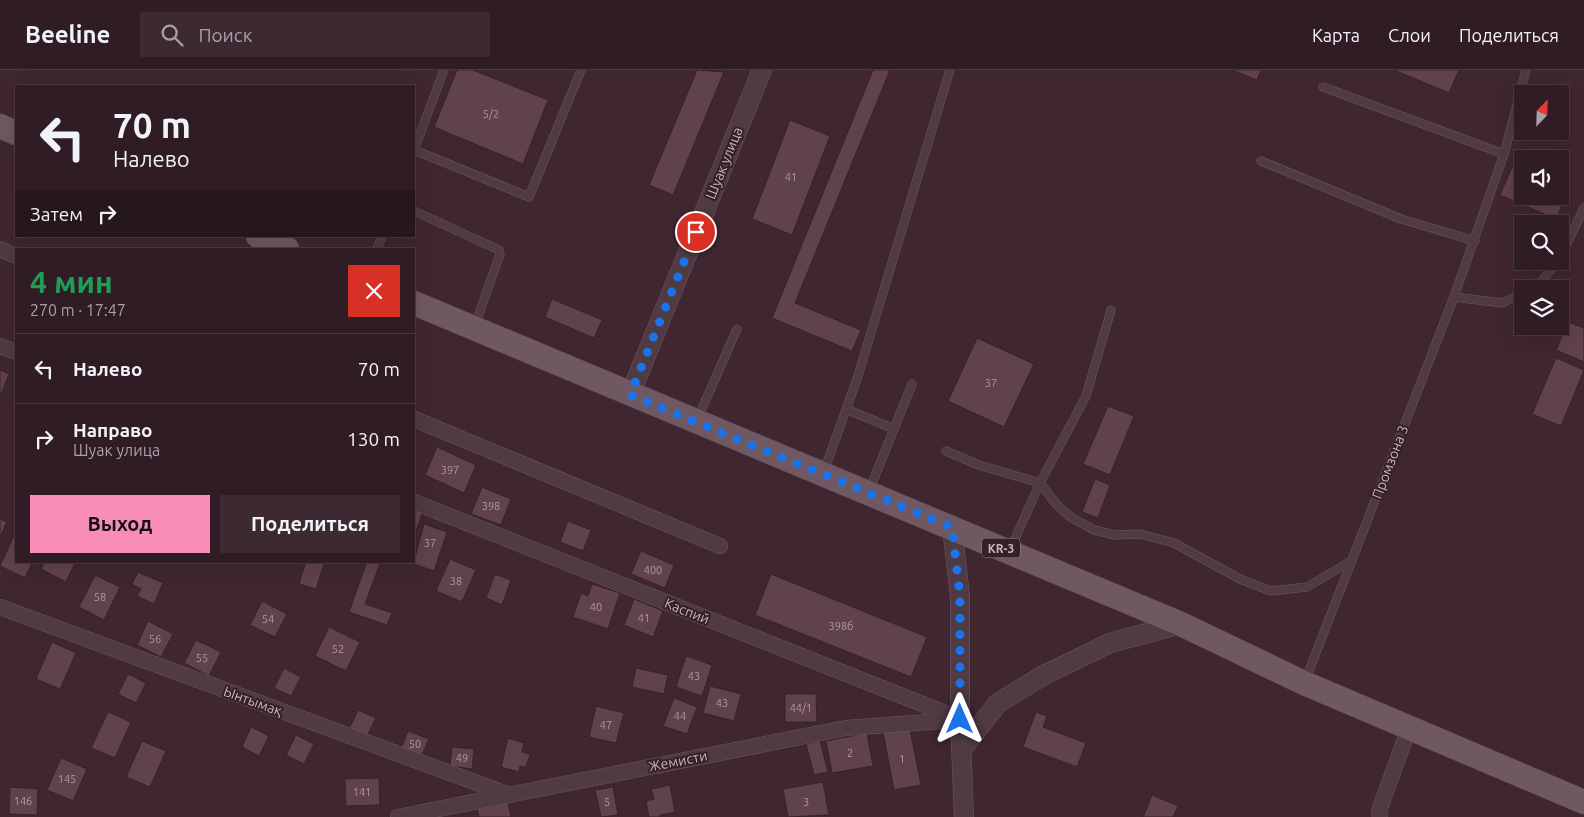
<!DOCTYPE html>
<html lang="ru">
<head>
<meta charset="utf-8">
<style>
  :root { --surface:#301c25; --page:#3c2932; --text:#f1f3f6; --muted:#a8a1a7; --line:#4b3a42; --accent:#f88eb7 }
  body { margin:0; font-family:Ubuntu,sans-serif; background:var(--page); color:var(--text); height:100vh; display:flex; flex-direction:column; font-size:19px; white-space:nowrap }
  * { box-sizing:border-box; margin:0 }
  p { font-size:16px; color:var(--muted) }
  .icon { flex:none; width:28px; height:28px; fill:none; stroke:currentColor; stroke-width:2; stroke-linecap:round; stroke-linejoin:round }
  .map { position:relative; flex:1; overflow:hidden }
  .details { position:absolute; left:15px; top:178px; width:400px; height:315px; display:flex; flex-direction:column; background:var(--surface); border-radius:0px; box-shadow:0 5px 20px #0002,0 0 0 1px var(--line) }
  .details>* { flex:none }
  .hud { position:absolute; left:15px; top:15px; width:400px; height:152px; border-radius:0px; box-shadow:0 5px 20px #0002,0 0 0 1px var(--line); background:#301c25; color:var(--text); overflow:hidden }
  .needle { width:32px; rotate:23deg }
  .tools { position:absolute; left:1514px; top:15px; display:grid; gap:10px }
  .tools a { display:grid; place-items:center; width:55px; height:55px; border-radius:0px; background:var(--surface); box-shadow:0 5px 20px #0002,0 0 0 1px var(--line); font-size:25px }
  .pin { position:absolute; display:grid; place-items:center; width:42px; height:42px; color:#fff; margin:-21px; border:2px solid #fff; border-radius:50%; box-shadow:0 1px 5px #0007 }
  .me { position:absolute; width:55px; margin:-28px; rotate:0deg; stroke-linejoin:round; filter:drop-shadow(0 0 4px #0008) }
  .turn { display:flex; align-items:center; gap:18px; height:105px; padding:0 15px; font-size:22px }
  .turn .icon { width:65px; height:65px; stroke-width:2.5 }
  .turn b { display:block; font-size:35px; line-height:42px }
  .then { display:flex; align-items:center; height:48px; padding:0 15px; background:#0003; gap:10px; font-size:19px }
  .round { display:grid; place-items:center; flex:none; width:52px; height:52px; border-radius:0px; background:var(--page) }
  .head { display:flex; align-items:center; justify-content:space-between; height:85px; padding:0 15px }
  h1 { font-size:30px; font-weight:700; line-height:38px; color:#1e9e55 }
  .action { display:flex; gap:10px; margin-top:auto; padding:10px 15px }
  .action a { flex:1; height:58px; border-radius:0px; background:var(--accent); color:#111; font-size:20px; font-weight:700; line-height:58px; text-align:center }
  .action a+a { background:var(--page); color:var(--text) }
  ul { padding:0; list-style:none }
  li { display:flex; align-items:center; gap:15px; height:70px; padding:0 15px; border-top:1px solid var(--line) }
  li div { flex:1 }
  li b { display:block; font-size:19px }
  li em { font-style:normal }
  header { display:flex; align-items:center; gap:30px; box-sizing:border-box; height:70px; padding:0 25px; background:var(--surface); border-bottom:1px solid var(--line) }
  header strong { font-size:24px }
  nav { display:flex; gap:28px; margin-inline-start:auto; font-size:18px }
  .search { width:350px; height:45px; background:var(--page); display:flex; align-items:center; gap:12px; box-sizing:border-box; padding:0 18px; border-radius:0px; color:var(--muted); font-size:19px }
  .map>svg:first-child { display:block }
  .building { fill:#60424e; stroke:#37212a }
  .lines { fill:none; stroke-linecap:round; stroke-linejoin:round }
  .service-casing { stroke:#6e5861; stroke-width:9 }
  .minor-casing { stroke:#6e5861; stroke-width:16 }
  .tertiary-casing { stroke:#6e5861; stroke-width:20 }
  .primary-casing { stroke:#59434c; stroke-width:25 }
  .service { stroke:#503a43; stroke-width:8 }
  .minor { stroke:#503a43; stroke-width:15 }
  .tertiary { stroke:#503a43; stroke-width:19 }
  .primary { stroke:#705862; stroke-width:24 }
  .route { stroke:#1a73e8; stroke-width:9; stroke-dasharray:0 16.2 }
  .labels { text-anchor:middle; dominant-baseline:central; stroke-width:4; stroke-linejoin:round; paint-order:stroke }
  .number-label { font-size:11px; fill:#b099a2 }
  .shield { fill:#351f28; stroke:#9e8991; stroke-width:1 }
  .shield-label { font-size:12px; font-weight:bold; fill:#cbb6be }
  .street-label { font-size:14px; fill:#cbb6be; stroke:#351f28 }
</style>
</head>
<body>
<header>
<strong>Beeline</strong>
<div class="search"><svg class="icon" aria-label="search" viewBox="0 0 24 24"><circle cx="10" cy="10" r="6"/><path d="M15 15l6 6"/></svg>Поиск</div>
<nav><a>Карта</a><a>Слои</a><a>Поделиться</a></nav>
</header>
<div class="map">
<svg width="1584" height="747" viewBox="0 0 1584 747">
  <rect width="100%" height="100%" fill="#402631"/>
  <!-- building -->
  <path class="building" d="M457,0h16l75,30 -25,64 -89,-37z
    M697,0l27,2 -51,123 -24,-10z
    M873,0h17l-95,233 66,27 -9,21 -80,-33z
    M1232,0h29l-4,10z
    M1394,0h65l-10,23z
    M790,50l40,16 -38,99 -40,-16z
    M1512,97l10,4v25h38v-9l8,4 -12,28 -56,-24z
    M552,229l50,21 -8,18 -49,-21z
    M1568,252l16,6v34l-28,-12z
    M977,268l57,26 -30,63 -56,-26z
    M1556,288l28,12 -23,56 -29,-12z
    M0,300l9,4 -9,23z
    M1108,336l26,10 -24,59 -27,-11z
    M437,377l39,18 -12,28 -39,-18z
    M1095,409l15,6 -12,33 -16,-6z
    M482,417l29,12 -10,26 -30,-11z
    M414,437l9,4 -9,26z
    M0,449l7,3 -7,15z
    M568,451l23,9 -8,21 -23,-9z
    M424,454l23,8 -13,39 -23,-8 3,-2z
    M15,463l1,28h17l-8,17 -25,-12z
    M641,481l33,14 -9,23 -34,-14z
    M450,489l26,11 -14,32 -26,-11z
    M45,491h31l-10,21 -25,-13z
    M306,491h19l-9,28 -17,-5z
    M367,491h14l-16,43 27,9 -5,12 -38,-13z
    M138,502l25,11 -9,21 -17,-8 4,-7 -9,-5z
    M495,504l16,6 -9,25 -16,-7z
    M771,504l156,63 -16,40 -156,-62z
    M95,505l25,12 -16,33 -25,-13z
    M592,514l28,9 -12,36 -35,-12 8,-24 7,3z
    M634,529l29,12 -10,26 -29,-12z
    M262,531l25,13 -12,23 -25,-12z
    M148,551l25,13 -12,23 -24,-12z
    M329,557l31,15 -14,29 -31,-15z
    M196,570l25,12 -12,24 -25,-13z
    M52,572l24,11 -16,36 -24,-10z
    M686,586l26,9 -10,31 -26,-9z
    M284,598l17,9 -10,19 -17,-8z
    M636,598l32,7 -4,19 -32,-7z
    M128,604l18,9 -10,20 -18,-9z
    M710,616l31,8 -7,27 -31,-8z
    M785,624h31l1,28h-32z
    M674,628l23,9 -10,27 -24,-8z
    M596,636l28,7 -8,30 -27,-6z
    M358,640l18,8 -10,20 -17,-9z
    M108,642l23,10 -16,36 -24,-10z
    M1036,642l11,4 -4,11 43,16 -9,24 -54,-20z
    M251,657l18,9 -10,20 -17,-9z
    M910,659l11,56 -27,5 -11,-58z
    M408,661l21,8 -8,18 -20,-8z
    M867,663l6,33 -41,7 -6,-32z
    M296,665l18,9 -10,20 -18,-9z
    M508,668l16,5 -2,9 8,2 -4,13 -6,-1 -1,6 -18,-5z
    M142,671l24,10 -16,36 -24,-10z
    M820,671l8,31 -14,3 -8,-31z
    M452,677l22,2 -2,20 -22,-3z
    M61,688l26,11 -14,32 -26,-11z
    M379,708l1,27 -34,1 -1,-27z
    M823,712l6,33 -41,2 -5,-28z
    M670,715l5,27 -15,3v2h-11l-3,-16 8,-2 -3,-10z
    M10,717l28,2 -1,26 -28,-1z
    M613,717l5,28 -17,2 -6,-27z
    M1152,725l26,11 -5,11h-30z
    M508,732l3,15h-32l-2,-8z"/>
  <g class="lines">
    <defs>
      <path id="service" d="M414,80l115,47 52,-127
        M414,80l30,-80
        M1504,84l22,-84
        M1261,91l140,58 74,22
        M414,141l85,39 1,4 -25,71
        M377,179l5,-13
        M1560,188l24,-50
        M1535,219l23,-28
        M1454,227l48,6 20,-9
        M846,339l48,20
        M697,350l40,-91
        M946,381l33,14 61,18 17,22 15,13 22,12 21,5 25,-1 34,9 66,36 31,12 36,-4 44,-26
        M824,401l33,-92 93,-309
        M869,421l43,-107
        M1010,480l30,-67 46,-87 25,-86
        M1305,611l149,-384 50,-143 -181,-67"/>
      <path id="minor" d="M0,179l16,7
        M0,276l16,6
        M414,349l306,127
        M414,432l546,217
        M0,537l507,187
        M398,747l448,-89 110,-8
        M1380,747l-1,-6 30,-83"/>
      <path id="tertiary" d="M630,325l132,-325
        M952,457l8,69v123l4,98
        M961,680l37,-47 46,-28 66,-32 71,-19"/>
      <path id="primary" d="M0,56l16,7
        M258,166l29,13
        M414,233l767,321 123,59 280,119"/>
    </defs>
    <!-- service casing -->
    <use href="#service" class="service-casing"/>
    <!-- minor casing -->
    <use href="#minor" class="minor-casing"/>
    <!-- tertiary casing -->
    <use href="#tertiary" class="tertiary-casing"/>
    <!-- primary casing -->
    <use href="#primary" class="primary-casing"/>
    <!-- service -->
    <use href="#service" class="service"/>
    <!-- minor -->
    <use href="#minor" class="minor"/>
    <!-- tertiary -->
    <use href="#tertiary" class="tertiary"/>
    <!-- primary -->
    <use href="#primary" class="primary"/>
  </g>
  <g class="lines">
    <!-- route -->
    <path class="route" d="M696,162l-66,163 322,132 8,69v123"/>
  </g>
  <g class="labels">
    <!-- number labels -->
    <g class="number-label">
      <text x="491" y="44">5/2</text>
      <text x="791" y="107">41</text>
      <text x="991" y="313">37</text>
      <text x="450" y="400">397</text>
      <text x="491" y="436">398</text>
      <text x="430" y="473">37</text>
      <text x="653" y="500">400</text>
      <text x="456" y="511">38</text>
      <text x="100" y="527">58</text>
      <text x="596" y="537">40</text>
      <text x="644" y="548">41</text>
      <text x="268" y="549">54</text>
      <text x="841" y="556">398б</text>
      <text x="155" y="569">56</text>
      <text x="338" y="579">52</text>
      <text x="202" y="588">55</text>
      <text x="694" y="606">43</text>
      <text x="722" y="633">43</text>
      <text x="801" y="638">44/1</text>
      <text x="680" y="646">44</text>
      <text x="606" y="655">47</text>
      <text x="415" y="674">50</text>
      <text x="850" y="683">2</text>
      <text x="462" y="688">49</text>
      <text x="902" y="689">1</text>
      <text x="67" y="709">145</text>
      <text x="362" y="722">141</text>
      <text x="23" y="731">146</text>
      <text x="607" y="732">5</text>
      <text x="806" y="732">3</text>
    </g>
    <!-- shield labels -->
    <rect class="shield" x="982" y="468.5" width="38" height="19" rx="4"/>
    <g class="shield-label">
      <text x="1001" y="478">KR-3</text>
    </g>
    <!-- street labels -->
    <g class="street-label">
      <text transform="translate(724 93) rotate(-68)">Шуак улица</text>
      <text transform="translate(1390 392) rotate(-69)">Промзона 3</text>
      <text transform="translate(687 541) rotate(22)">Каспий</text>
      <text transform="translate(253 631) rotate(20)">Ынтымақ</text>
      <text transform="translate(678 691) rotate(-11)">Жемисти</text>
    </g>
  </g>
</svg>
<div class="tools">
<a><svg class="needle" viewBox="-14 -14 28 28"><path d="M0-13l5 13h-10z" fill="#e53935"/><path d="M0 13l5-13h-10z" fill="#a8a1a7"/></svg></a>
<a><svg class="icon" aria-label="sound" viewBox="0 0 24 24"><path d="M4 9h4l5-4v14l-5-4H4zM17 9q2 3 0 6"/></svg></a>
<a><svg class="icon" aria-label="search" viewBox="0 0 24 24"><circle cx="10" cy="10" r="6"/><path d="M15 15l6 6"/></svg></a>
<a><svg class="icon" aria-label="layers" viewBox="0 0 24 24"><path d="M12 4l9 5-9 5-9-5zM3 14l9 5 9-5"/></svg></a>
</div>
<div class="pin" style="left:696px;top:162px;background:#d93025"><svg class="icon" aria-label="arrive" viewBox="0 0 24 24"><path d="M6 21V4h12l-3 4 3 4H6"/></svg></div>
<svg class="me" style="left:960px;top:649px" viewBox="-20 -20 40 40"><path d="M0-17L14 15 0 8-14 15z" fill="#1a73e8" stroke="#fff" stroke-width="4"/></svg>
<div class="hud">
<div class="turn"><svg class="icon" aria-label="left" viewBox="0 0 24 24"><path d="M17 20v-9H6M10 6l-5 5 5 5"/></svg><div><b>70 m</b>Налево</div></div>
<div class="then">Затем<svg class="icon" aria-label="right" viewBox="0 0 24 24"><path d="M7 20v-9h11M14 6l5 5-5 5"/></svg></div>
</div>
<section class="details">
<div class="head"><div><h1>4 мин</h1><p>270 m · 17:47</p></div><a class="round" style="background:#d93025;color:#fff"><svg class="icon" aria-label="close" viewBox="0 0 24 24"><path d="M6 6l12 12M18 6L6 18"/></svg></a></div>
<ul>
<li><svg class="icon" aria-label="left" viewBox="0 0 24 24"><path d="M17 20v-9H6M10 6l-5 5 5 5"/></svg><div><b>Налево</b></div><em>70 m</em></li>
<li><svg class="icon" aria-label="right" viewBox="0 0 24 24"><path d="M7 20v-9h11M14 6l5 5-5 5"/></svg><div><b>Направо</b><p>Шуак улица</p></div><em>130 m</em></li>
</ul>
<div class="action"><a>Выход</a><a>Поделиться</a></div>
</section>
</div>
</body>
</html>
